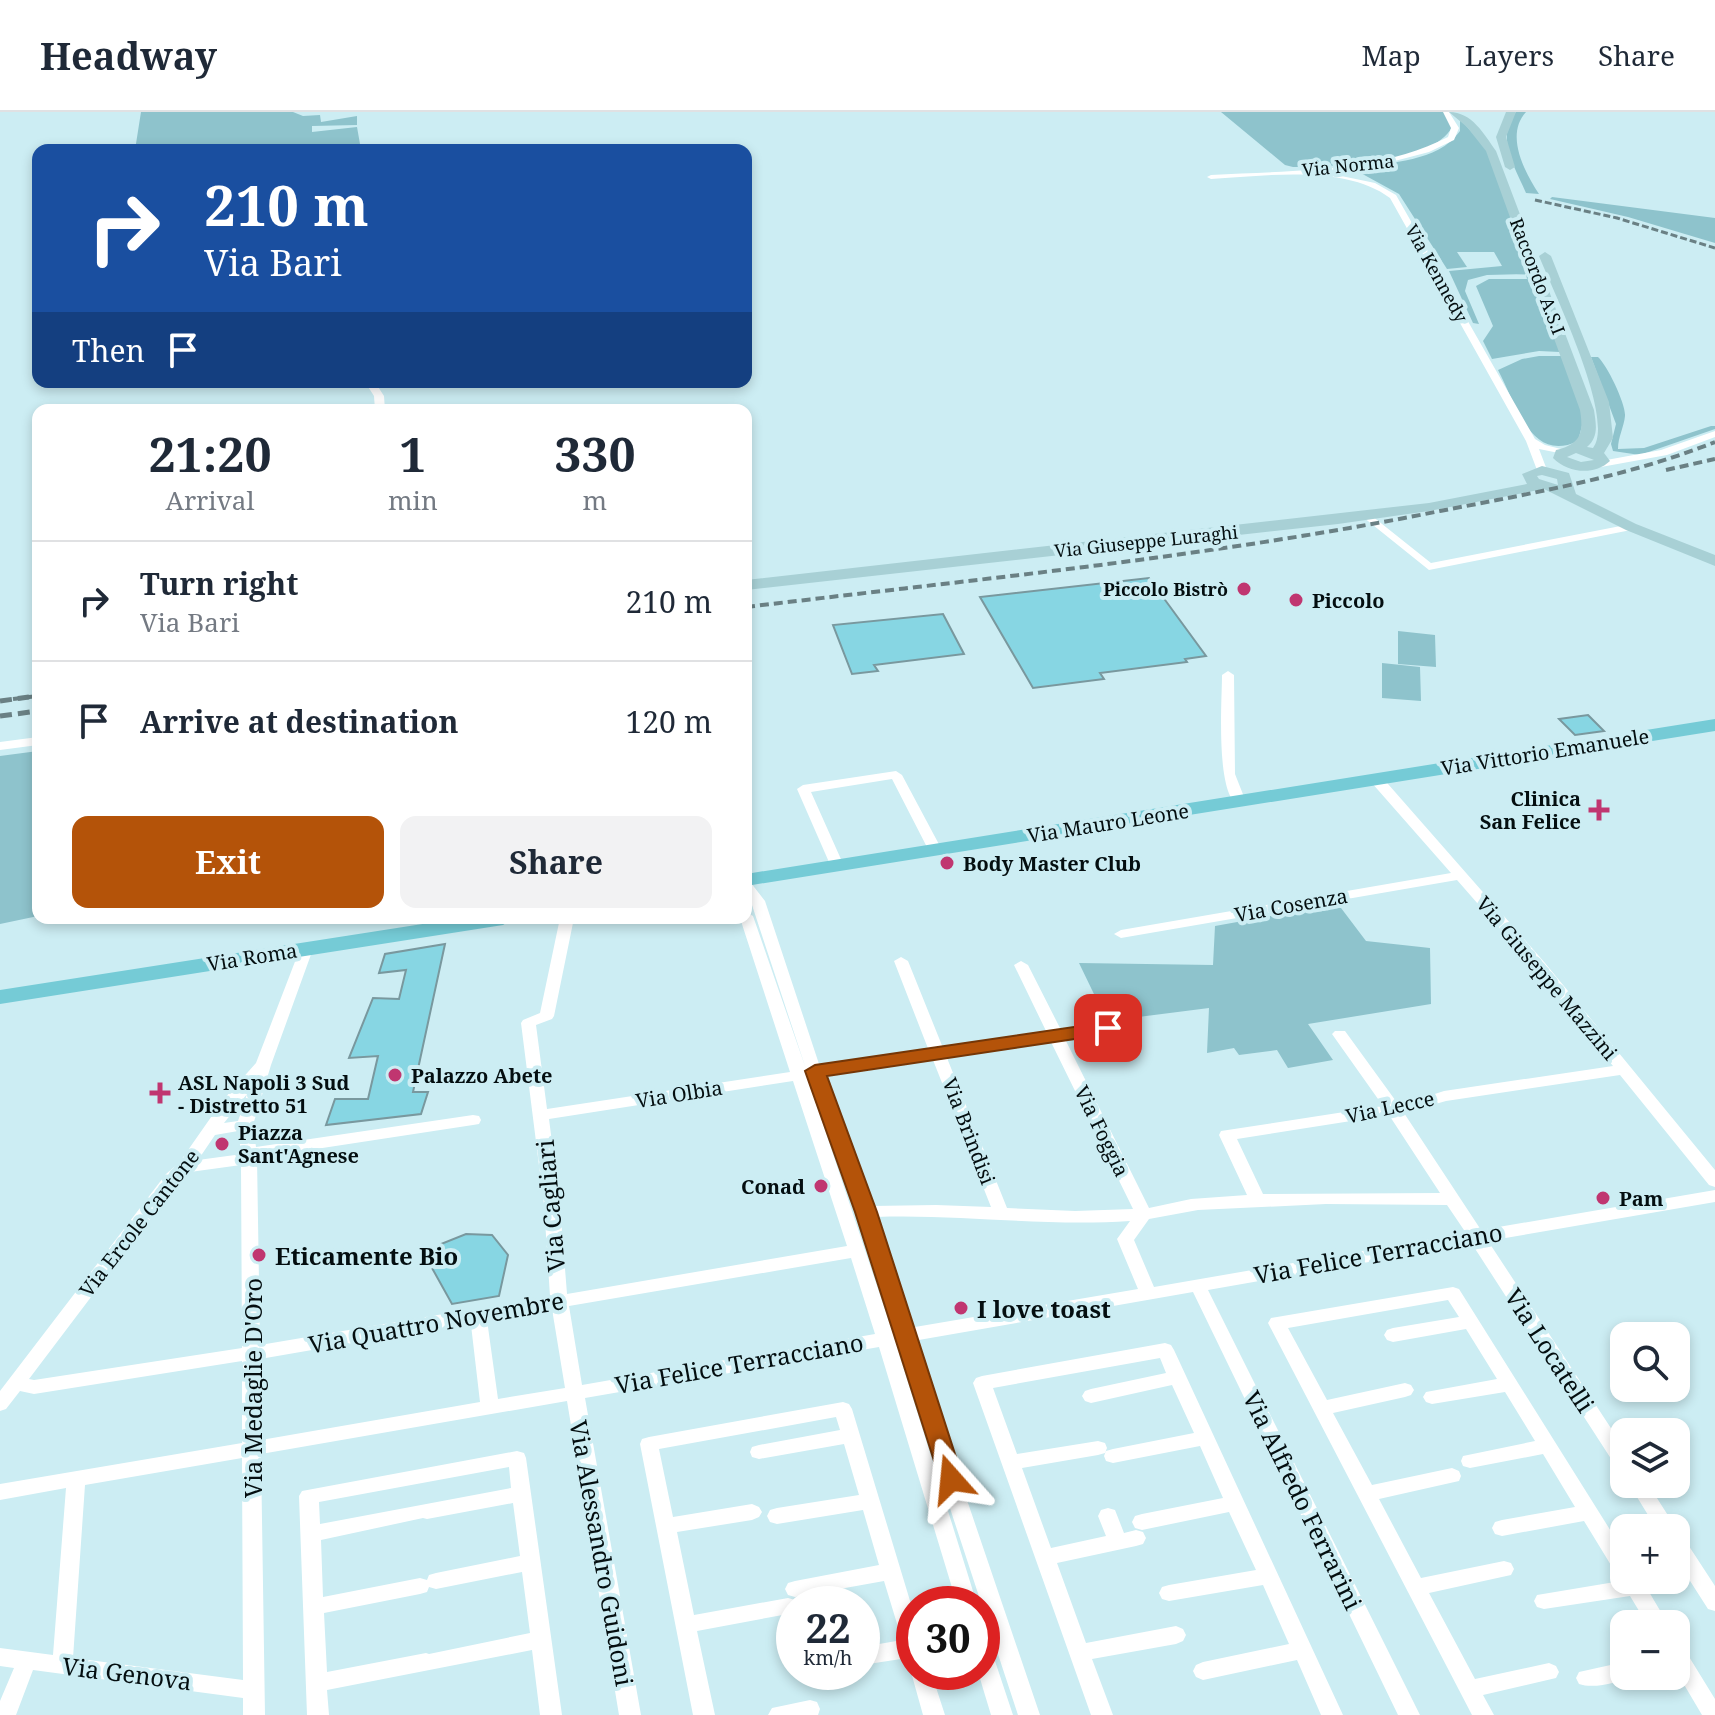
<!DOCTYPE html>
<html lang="en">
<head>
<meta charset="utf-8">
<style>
  :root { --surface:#fff; --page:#f2f2f3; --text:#1f2937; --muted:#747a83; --line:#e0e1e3; --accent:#b45309 }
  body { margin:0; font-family:"Noto Serif",serif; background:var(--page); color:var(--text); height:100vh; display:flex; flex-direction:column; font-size:30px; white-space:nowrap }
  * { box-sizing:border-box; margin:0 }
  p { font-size:26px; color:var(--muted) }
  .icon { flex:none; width:44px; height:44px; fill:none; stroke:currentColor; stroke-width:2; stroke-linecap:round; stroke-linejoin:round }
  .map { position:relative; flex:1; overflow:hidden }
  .panel { position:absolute; left:32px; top:292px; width:720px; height:520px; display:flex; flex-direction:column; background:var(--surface); border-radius:16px; box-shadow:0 4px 12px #0003 }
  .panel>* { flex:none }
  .hud { position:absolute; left:32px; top:32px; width:720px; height:244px; border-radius:16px; box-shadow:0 4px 12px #0003; background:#1a4fa0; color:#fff; overflow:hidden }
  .fabs { position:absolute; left:1610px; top:1210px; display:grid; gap:16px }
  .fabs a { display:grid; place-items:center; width:80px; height:80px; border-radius:16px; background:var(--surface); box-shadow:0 4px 12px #0003; font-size:40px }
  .speed { position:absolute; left:776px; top:1474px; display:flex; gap:16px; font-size:40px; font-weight:700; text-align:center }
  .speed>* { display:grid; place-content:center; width:104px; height:104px; border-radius:50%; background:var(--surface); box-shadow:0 4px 12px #0003; line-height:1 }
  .speed small { font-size:20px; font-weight:400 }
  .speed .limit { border:12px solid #d22; background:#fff; color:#111 }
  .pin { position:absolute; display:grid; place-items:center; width:68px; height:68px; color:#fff; margin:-34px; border-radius:16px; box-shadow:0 4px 12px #0006 }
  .me { position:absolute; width:88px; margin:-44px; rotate:342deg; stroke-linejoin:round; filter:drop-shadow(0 0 6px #0008) }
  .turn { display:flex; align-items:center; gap:28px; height:168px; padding:0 40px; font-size:36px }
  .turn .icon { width:104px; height:104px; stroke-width:2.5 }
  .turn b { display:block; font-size:56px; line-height:68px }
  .then { display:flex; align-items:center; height:76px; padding:0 40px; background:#0003; gap:16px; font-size:30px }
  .eta { display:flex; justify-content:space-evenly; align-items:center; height:136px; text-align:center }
  .eta b { font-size:48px; font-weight:700; line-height:56px }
  .button { display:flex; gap:16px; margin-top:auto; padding:16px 40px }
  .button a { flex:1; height:92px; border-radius:16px; background:var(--accent); color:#fff; font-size:32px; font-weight:700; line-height:92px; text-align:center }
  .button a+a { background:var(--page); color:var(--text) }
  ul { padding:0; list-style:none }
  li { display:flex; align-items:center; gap:24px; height:120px; padding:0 40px; border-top:2px solid var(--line) }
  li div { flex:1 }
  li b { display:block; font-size:30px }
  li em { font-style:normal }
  header { display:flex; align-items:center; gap:48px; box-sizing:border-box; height:112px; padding:0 40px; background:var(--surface); border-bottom:2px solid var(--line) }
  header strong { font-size:38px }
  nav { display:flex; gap:44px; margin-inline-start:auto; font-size:28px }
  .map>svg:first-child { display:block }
  .green { fill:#8ec3cc }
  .building { fill:#87d6e3; stroke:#79989e; stroke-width:2 }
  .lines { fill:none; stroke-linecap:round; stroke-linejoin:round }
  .street { fill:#fff; fill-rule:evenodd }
  .secondary { fill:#a8d0d5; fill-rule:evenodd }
  .primary { fill:#75cbd6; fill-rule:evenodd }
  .rail-far2 { stroke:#6a8084; stroke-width:3; stroke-dasharray:7 3; stroke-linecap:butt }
  .rail-far1 { stroke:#6a8084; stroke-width:4; stroke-dasharray:9 5; stroke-linecap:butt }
  .rail { stroke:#6a8084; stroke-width:5; stroke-dasharray:12 6; stroke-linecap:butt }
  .route { fill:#b45309; stroke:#753606; stroke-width:2 }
  .poi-dot { fill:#c03670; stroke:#ccedf3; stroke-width:3 }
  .labels { text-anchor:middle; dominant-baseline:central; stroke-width:8; stroke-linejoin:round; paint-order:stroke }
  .far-street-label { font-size:18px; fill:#040e10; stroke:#ccedf3 }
  .far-poi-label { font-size:18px; font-weight:bold; fill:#040e10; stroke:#ccedf3; text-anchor:end }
  .poi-label { font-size:20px; font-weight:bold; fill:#040e10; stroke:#ccedf3; text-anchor:start }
  .street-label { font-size:20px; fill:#040e10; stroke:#ccedf3 }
  .near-street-label { font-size:24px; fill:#040e10; stroke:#ccedf3 }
  .near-poi-label { font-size:24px; font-weight:bold; fill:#040e10; stroke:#ccedf3; text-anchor:start }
</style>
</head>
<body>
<header>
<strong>Headway</strong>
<nav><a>Map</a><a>Layers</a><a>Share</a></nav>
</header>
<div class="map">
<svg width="1715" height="1603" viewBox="0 0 1715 1603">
  <rect width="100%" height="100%" fill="#ccedf3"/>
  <!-- green -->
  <path class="green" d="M141,0h152l10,4 17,-1 1,7 36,-6v9l-45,1v6l45,-5 3,17 -19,1v5h-206z
    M1221,0h223l8,15c-20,38 -119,39 -159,40l-8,-2z
    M1516,0h10c-21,23 -2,59 13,82l-13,-1c-11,-26 -31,-55 -10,-81z
    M1460,7l26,29 74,204 -21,-1 -47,8 -9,-18 10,-15 -17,-40 13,-7h38l-1,-5 -39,1 -19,5 -3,11 14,33 -6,-1 -24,-52 53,-5 -8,-14h-37l10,15 -20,2 -48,-75 -42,-23c35,-12 79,-7 103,-40z
    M1552,85l163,21v25l-87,-26 -78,-18z
    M1539,244h24l22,58 -7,27c-47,23 -62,-37 -80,-71l24,-11z
    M1591,245h7c9,8 28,47 27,59 -1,11 -7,21 -7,33l26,-1 67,-22h4v3l-75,26 -27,-4 -2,-7 5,-20z
    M1398,519l37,4 1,32 -38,-3z
    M1382,551l38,4 1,34 -39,-3z
    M38,639v165l-38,8v-168z
    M1338,792l28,37 64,7 1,56 -123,20 25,36 -45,8 -11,-18 -38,5 -5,-7 -27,5 2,-45 -102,13 -28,-58 134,2 2,-39z"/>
  <!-- building -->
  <path class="building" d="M1149,466l57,78 -21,3 2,3 -87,11 4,6 -71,9 -53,-91z
    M943,502l21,40 -90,11 4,6 -26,3 -19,-49z
    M1588,603l16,16 -29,4 -16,-16z
    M445,832l-32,148h15l-7,22 -95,11 9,-26h33l10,-43 -29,2 24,-60 26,1 7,-29 -27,3 6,-19z
    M466,1122l26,1 16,20 -9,41 -47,8 -20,-36 9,-24z"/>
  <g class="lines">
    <!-- street -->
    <path class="street" d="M1443,0h6l10,16 -5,12 -25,12 -61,16 -41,5 48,10 21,12 139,244 10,6 24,6 -5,3 -25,-5 8,21 -1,2 -9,-2 -11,-29 -136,-243c-45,-34 -126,-22 -179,-19l-4,-2 4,-2c80,-5 164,-1 237,-38l3,-9z
      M365,270h10l9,14 1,14h-10l-1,-14z
      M1715,319v6l-48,18 -66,12 -5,-3 5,-3 60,-11z
      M1367,400l64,51 200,-39 5,3 -5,3 -202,40 -66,-53v-4z
      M1228,559l6,4 1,99 11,28 -7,4c-24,-11 -17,-105 -17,-131z
      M38,625v8l-38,5v-8z
      M896,659l6,4 40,75 -7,4 -5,-1 -38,-74 -81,13 33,74 -2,3h-10l-35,-80 6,-4z
      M1376,663l5,1 164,187 170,207v17l-6,-2 -89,-110 -174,26 -42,12 77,117 234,-40v12l-227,39 136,207v22l-7,-2 -145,-224 -264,46 212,425h-22l-205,-423 -280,49 127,374h-22l-122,-371 81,260h-20l-78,-257 -294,51 56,317h-22l-52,-314 -306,53 4,261h-22v-17l-210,-28 -17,45h-16v-14l14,-33 -14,-2v-18l53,7 13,-167 -66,12v-16l242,-41v-82l-208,33 -14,-3 -14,18 -6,2v-20l166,-217 13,-11 44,-63 33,-37 45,-117h10l2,3 -42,116 -18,60 3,22 217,-32 6,1 2,4 -2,4 -6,1 -216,33 3,187 290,-49 -6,-91 -23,-182 2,-3 17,-7 20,-95h14l-20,98 -2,3 -16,6 11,84 243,-37 -50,-154h6v-6l7,4 53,153 -55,-167 -5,-7v-13l5,1 14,18 55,166 109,-16 -35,-90 7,-4 7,4 35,87 104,-15 -33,-68 7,-4 7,4 33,65 47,-7 5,2 3,3 -3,3 -48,8 84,169 42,-9 56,-4 -28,-60 2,-4 162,-25 -51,-72 3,-3h10l53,73 15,-3 31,-10 169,-25 -78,-97 -78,-89 -336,58 -7,-4 7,-4 330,-57 -80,-91 -1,-3zM1051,930l82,167 -58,2 -68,-3 -60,-150zM933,948l58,147 -55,-2 -64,1 -48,-129zM808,967l50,133 34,119zM793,969l54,165 -280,48 -7,-89 -11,-86zM247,982l-9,27 -14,2zM1389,1003l51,78 -177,1 -26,-55zM238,1019l3,21 -6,3 -37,5 17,-25zM241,1053l1,183 -208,32 -5,-1 149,-197 12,-10zM1326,1092l121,1 19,28 -312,54 -20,-47 15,-21 49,-9zM876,1105c85,-3 169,10 254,4l-13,18 21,50 -229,39zM851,1146l24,76 -293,51 -13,-79zM552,1197l13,79 -67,11 -11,-79zM468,1211l3,2 9,77 -219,38 -1,-81zM242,1346l1,222 -170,-22 12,-173z
      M1453,1175l6,2 165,263v28h18l26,44h-21l-17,-28 -86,13 -7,-2 -3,-6 3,-6 84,-14 2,-4 -6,-2 -33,-54 -82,15 -7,-2 -3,-6 3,-6 7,-2 73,-13 -32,-53 -73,14 -7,-2 -2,-5 2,-5 72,-15 -30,-49 -73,12 -6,-2 -3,-5 3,-5 71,-13 -31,-50 -73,13 -6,-2 -3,-5 3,-5 6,-2 66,-11 -11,-17 -160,28 39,72 78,-17 6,2 3,5 -3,5 -6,2 -72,16 39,72 80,-17 7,3 2,5 -2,5 -80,18 42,79 83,-17 7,2 3,6 -3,6 -82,18 46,86 74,-16 7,3 3,6 -3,6 -73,17 11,20h-22l-204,-392 3,-5 6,-1z
      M1165,1231l6,2 3,5 169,365h-22l-24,-55 -94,20 -7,-3 -3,-6 3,-6 7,-3 86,-18 -26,-59 -94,16 -7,-2 -3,-6 3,-6 7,-2 87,-15 -27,-58 -87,18 -7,-2 -3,-6 3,-6 7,-2 81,-16 -23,-52 -87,17 -7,-2 -2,-5 2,-5 7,-2 81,-16 -22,-48 -81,18 -6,-2 -3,-5 3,-5 6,-2 75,-16 -6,-15 -167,30 24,66 81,-13 7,2 2,5 -2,5 -7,2 -76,13 29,80 55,-12 -8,-20 3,-6 7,-2 7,2 9,23 12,-3 7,2 3,6 -3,6 -7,2 -79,17 29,80 90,-17 7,3 3,6 -3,6 -7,3 -84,15 21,56h-22l-118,-332 3,-5 6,-2z
      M843,1290l6,2 3,5 62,205v43l-52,8v-18l40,-7 -18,-59 -89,16 -7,-2 -3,-6 3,-6 7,-2 84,-16 -16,-55 -86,14 -7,-2 -3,-6 3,-6 7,-2 82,-13 -15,-51 -85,15 -7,-2 -2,-5 2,-5 7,-2 81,-15 -4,-13 -177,32 14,68 79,-13 7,3 3,5 -3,5 -7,3 -75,12 17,83 94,-17 7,2 2,4h-3v8l-6,2 -91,17 18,84h-22l-53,-271 2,-5 7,-2z
      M517,1339l7,2 2,5 36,257h-22l-8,-65 -205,40 2,25h-22l-8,-219 3,-5zM509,1355l2,21 -191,36 -1,-22zM513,1391l7,53 -84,17 -7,2 -2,5 -7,-2 -97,19 -2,-57 102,-22 4,1zM522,1460l8,61 -101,21 -3,-1 -99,19 -3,-59 96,-19 7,-2 2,-5 7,2z
      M1629,1372h19l28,44h-20z
      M1676,1423l7,2 32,49v25l-7,-2 -32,-50z
      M982,1531l7,3 3,6 21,63h-22l-13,-43h4z
      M1676,1532l7,3 32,52v16h-13l-26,-44z
      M1624,1550v14h8c-13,7 -39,13 -53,8l-3,-6 3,-6z
      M914,1554v6h17l14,43h-22l-12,-43z
      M810,1588l7,2 3,7 -2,6h-50l4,-7z"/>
    <!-- secondary -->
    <path class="secondary" d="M1449,0c23,0 35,22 47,39l98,259c2,14 5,27 -7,37l6,1c23,-29 -40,-157 -54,-192l6,-4 6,4 58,146 4,36 -9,15 6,8c-16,15 -42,12 -57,-3l3,-8c24,-6 28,-16 24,-40l-94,-259 -19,-24zM1576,341l18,7 -13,2 -14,-5z
      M1506,0h10l-10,25 9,30 -5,3 -5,-3 -9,-30z
      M1542,354l27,7 7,21 60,30 79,31v11l-89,-36 -82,-41 -115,22 -91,13 -592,66v-10l683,-77 98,-19 -5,-10zM1542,363l15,4 1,6 -19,-6 -2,-3z"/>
    <!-- primary -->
    <path class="primary" d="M1715,607v12l-969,155v-12z
      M461,806h53l-11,7 -503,79v-14z"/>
    <!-- rail-far2 -->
    <path class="rail-far2" d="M1535,88l82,18 98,30"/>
    <!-- rail-far1 -->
    <path class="rail-far1" d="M1666,358l49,-11
      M746,495c232,-28 465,-50 694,-96 93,-18 187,-34 275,-69
      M13,587l25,-3"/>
    <!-- rail -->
    <path class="rail" d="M0,589l29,-4
      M0,604l38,-5"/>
  </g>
  <!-- route -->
  <path class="route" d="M1108,910l10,6 -3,5 -288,43 50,136 86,267 -4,7 -8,2 -9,-2 -87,-274 -50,-141 10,-6z"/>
  <!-- markers -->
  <g class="poi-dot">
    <circle cx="1244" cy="477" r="8"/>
    <circle cx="1296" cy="488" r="8"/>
    <path d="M1595 686h8v8h8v8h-8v8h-8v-8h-8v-8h8z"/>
    <circle cx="947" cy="751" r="8"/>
    <circle cx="395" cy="963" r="8"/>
    <path d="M156 969h8v8h8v8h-8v8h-8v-8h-8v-8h8z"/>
    <circle cx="222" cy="1032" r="8"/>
    <circle cx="821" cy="1074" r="8"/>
    <circle cx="1603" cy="1086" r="8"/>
    <circle cx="259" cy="1143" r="8"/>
    <circle cx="961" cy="1196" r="8"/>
  </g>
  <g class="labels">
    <!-- far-street labels -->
    <g class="far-street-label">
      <text transform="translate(1348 53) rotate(-6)">Via Norma</text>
      <text transform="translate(1437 161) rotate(61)">Via Kennedy</text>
      <text transform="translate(1538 164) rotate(69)">Raccordo A.S.I</text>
      <text transform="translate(1146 429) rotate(-6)">Via Giuseppe Luraghi</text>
    </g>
    <!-- far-poi labels -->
    <g class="far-poi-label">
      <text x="1228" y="477">Piccolo Bistrò</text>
    </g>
    <!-- poi labels -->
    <g class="poi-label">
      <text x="1312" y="488">Piccolo</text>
      <text x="1581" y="686" text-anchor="end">Clinica<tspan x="1581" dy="23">San Felice</tspan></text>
      <text x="963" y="751">Body Master Club</text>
      <text x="411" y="963">Palazzo Abete</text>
      <text x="178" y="970">ASL Napoli 3 Sud<tspan x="178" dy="23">- Distretto 51</tspan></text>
      <text x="238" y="1020">Piazza<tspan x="238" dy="23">Sant'Agnese</tspan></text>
      <text x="805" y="1074" text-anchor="end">Conad</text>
      <text x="1619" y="1086">Pam</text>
    </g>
    <!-- street labels -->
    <g class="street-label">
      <text transform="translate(1545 640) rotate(-9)">Via Vittorio Emanuele</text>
      <text transform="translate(1108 711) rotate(-9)">Via Mauro Leone</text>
      <text transform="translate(1291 793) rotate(-10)">Via Cosenza</text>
      <text transform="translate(252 845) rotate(-9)">Via Roma</text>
      <text transform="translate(1547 866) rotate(50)">Via Giuseppe Mazzini</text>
      <text transform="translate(679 982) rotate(-9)">Via Olbia</text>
      <text transform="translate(1390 995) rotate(-12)">Via Lecce</text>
      <text transform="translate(969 1019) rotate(69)">Via Brindisi</text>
      <text transform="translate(1102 1019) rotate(64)">Via Foggia</text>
      <text transform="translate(139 1111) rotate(-52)">Via Ercole Cantone</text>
    </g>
    <!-- near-street labels -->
    <g class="near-street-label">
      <text transform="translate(550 1094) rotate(-95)">Via Cagliari</text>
      <text transform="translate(1378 1141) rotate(-10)">Via Felice Terracciano</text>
      <text transform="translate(436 1210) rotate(-10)">Via Quattro Novembre</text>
      <text transform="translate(1550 1238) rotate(57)">Via Locatelli</text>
      <text transform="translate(739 1251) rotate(-10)">Via Felice Terracciano</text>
      <text transform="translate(252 1276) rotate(-90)">Via Medaglie D'Oro</text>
      <text transform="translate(1303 1388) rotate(64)">Via Alfredo Ferrarini</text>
      <text transform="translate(602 1441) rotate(80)">Via Alessandro Guidoni</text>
      <text transform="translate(127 1561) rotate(7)">Via Genova</text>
    </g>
    <!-- near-poi labels -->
    <g class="near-poi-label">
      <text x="275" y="1143">Eticamente Bio</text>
      <text x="977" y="1196">I love toast</text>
    </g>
  </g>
</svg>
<div class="fabs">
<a><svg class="icon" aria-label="search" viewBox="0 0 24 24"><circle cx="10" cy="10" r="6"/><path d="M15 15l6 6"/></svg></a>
<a><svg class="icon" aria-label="layers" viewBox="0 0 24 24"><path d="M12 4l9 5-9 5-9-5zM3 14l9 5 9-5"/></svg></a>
<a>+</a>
<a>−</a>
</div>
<div class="speed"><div>22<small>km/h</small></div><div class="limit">30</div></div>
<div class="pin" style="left:1108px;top:916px;background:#d93025"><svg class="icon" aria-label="arrive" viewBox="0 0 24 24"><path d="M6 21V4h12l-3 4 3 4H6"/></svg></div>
<svg class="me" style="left:951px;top:1367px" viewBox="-20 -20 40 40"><path d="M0-17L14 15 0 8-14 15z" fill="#b45309" stroke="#fff" stroke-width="4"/></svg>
<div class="hud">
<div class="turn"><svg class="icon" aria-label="right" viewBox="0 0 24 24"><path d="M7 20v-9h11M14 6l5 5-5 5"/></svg><div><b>210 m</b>Via Bari</div></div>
<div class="then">Then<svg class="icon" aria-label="arrive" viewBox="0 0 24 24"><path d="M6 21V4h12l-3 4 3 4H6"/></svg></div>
</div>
<section class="panel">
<div class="eta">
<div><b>21:20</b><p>Arrival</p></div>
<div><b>1</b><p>min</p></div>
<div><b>330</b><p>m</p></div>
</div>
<ul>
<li><svg class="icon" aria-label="right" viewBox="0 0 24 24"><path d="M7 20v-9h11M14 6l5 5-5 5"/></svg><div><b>Turn right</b><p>Via Bari</p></div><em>210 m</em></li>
<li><svg class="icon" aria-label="arrive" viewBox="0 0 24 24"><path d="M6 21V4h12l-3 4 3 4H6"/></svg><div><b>Arrive at destination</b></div><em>120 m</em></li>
</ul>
<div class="button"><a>Exit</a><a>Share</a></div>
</section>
</div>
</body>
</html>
